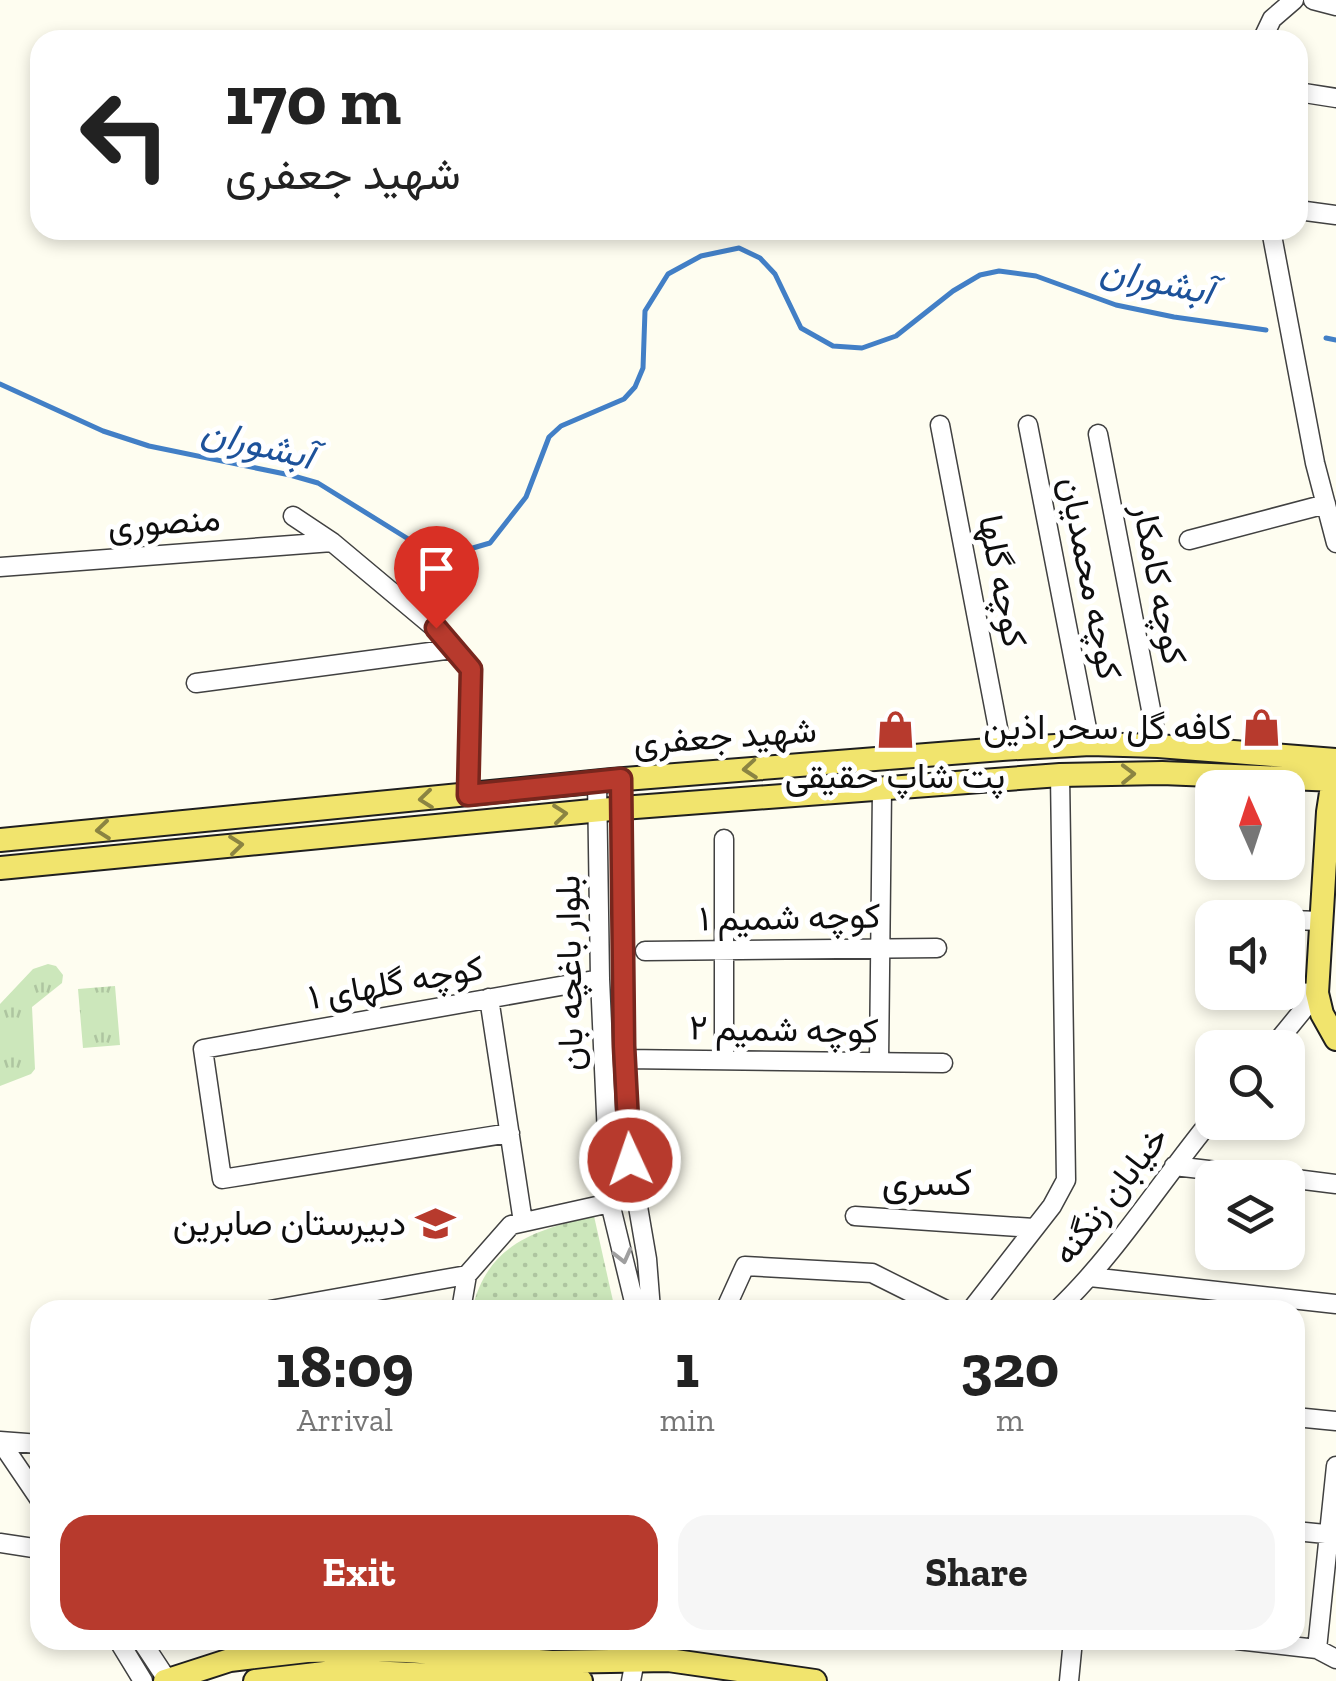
<!DOCTYPE html>
<html lang="en">
<head>
<meta charset="utf-8">
<style>
  :root { --surface:#fff; --page:#f6f6f6; --text:#222; --muted:#767676; --accent:#b73a2d }
  body { margin:0; font-family:"Zilla Slab",Vazirmatn,serif; background:var(--page); color:var(--text); height:100vh; display:flex; flex-direction:column; font-size:38px; white-space:nowrap }
  * { box-sizing:border-box; margin:0 }
  p { font-size:32px; color:var(--muted) }
  .icon { flex:none; width:55px; height:55px; fill:none; stroke:currentColor; stroke-width:2; stroke-linecap:round; stroke-linejoin:round }
  .map { position:relative; flex:1; overflow:hidden }
  .panel { position:absolute; left:30px; top:1300px; width:1275px; height:350px; display:flex; flex-direction:column; background:var(--surface); border-radius:30px; box-shadow:0 5px 15px #0003 }
  .panel>* { flex:none }
  .top-card { position:absolute; left:30px; top:30px; width:1278px; height:210px; border-radius:30px; box-shadow:0 5px 15px #0003; background:#fff; color:var(--text); overflow:hidden }
  .needle { width:65px; rotate:357deg }
  .fabs { position:absolute; left:1195px; top:770px; display:grid; gap:20px }
  .fabs a { display:grid; place-items:center; width:110px; height:110px; border-radius:20px; background:var(--surface); box-shadow:0 5px 15px #0003; font-size:50px }
  .pin { position:absolute; display:grid; place-items:center; width:85px; height:85px; color:#fff; margin:-102px -42px; border-radius:50% 50% 50% 0; rotate:-45deg; box-shadow:0 0 10px #0007 }
  .pin .icon { rotate:45deg }
  .me { position:absolute; width:110px; margin:-55px; rotate:357deg; stroke-linejoin:round; filter:drop-shadow(0 0 8px #0008) }
  .turn { display:flex; align-items:center; gap:35px; height:210px; padding:0 30px; font-size:45px }
  .turn .icon { width:130px; height:130px; stroke-width:2.5 }
  .turn b { display:block; font-size:70px; line-height:85px }
  .eta { display:flex; justify-content:space-evenly; align-items:center; height:170px; text-align:center }
  .eta b { font-size:60px; font-weight:800; line-height:70px }
  .cta { display:flex; gap:20px; margin-top:auto; padding:20px 30px }
  .cta a { flex:1; height:115px; border-radius:30px; background:var(--accent); color:#fff; font-size:40px; font-weight:800; line-height:115px; text-align:center }
  .cta a+a { background:var(--page); color:var(--text) }
  .map>svg:first-child { display:block }
  .grass { fill:url(#grass-tufts) }
  .park { fill:url(#park-dots) }
  .lines { fill:none; stroke-linecap:round; stroke-linejoin:round }
  .stream { stroke:#427fc6; stroke-width:5 }
  .minor-casing { stroke:#414141; stroke-width:21 }
  .major-casing { stroke:#1f1f1f; stroke-width:26 }
  .minor { stroke:#fff; stroke-width:18 }
  .major { stroke:#f1e46d; stroke-width:22 }
  .oneway { stroke:#8b8442 }
  .oneway2 { stroke:#9f9f9f }
  .route-casing { stroke:#77261d; stroke-width:25 }
  .route { stroke:#b73a2d; stroke-width:18 }
  .labels { text-anchor:middle; dominant-baseline:central; stroke-width:10; stroke-linejoin:round; paint-order:stroke }
  .street-label { font-size:35px; fill:#0e0e0e; stroke:#fff }
  .poi-label { font-size:35px; fill:#0e0e0e; stroke:#fff; text-anchor:end }
  .water-label { font-size:38px; font-style:italic; fill:#1d529a; stroke:#fff }
  .neighbourhood-label { font-size:38px; fill:#0e0e0e; stroke:#fff }
</style>
</head>
<body>
<div class="map">
<svg width="1336" height="1681" viewBox="0 0 1336 1681">
  <defs>
    <pattern id="grass-tufts" width="24" height="20" patternUnits="userSpaceOnUse" patternTransform="scale(2.5)"><rect width="24" height="20" fill="#cce7bb"/><path d="M3 7l-1-3M5 7V3M7 7l1-3M15 17l-1-3M17 17v-4M19 17l1-3" fill="none" stroke="#aec5a0"/></pattern>
    <pattern id="park-dots" width="8" height="8" patternUnits="userSpaceOnUse" patternTransform="scale(2.5)"><rect width="8" height="8" fill="#cce7bb"/><path d="M2 2h.1M6 6h.1" fill="none" stroke="#aec5a0" stroke-width="1.8" stroke-linecap="round"/></pattern>
  </defs>
  <rect width="100%" height="100%" fill="#fefdf0"/>
  <!-- grass -->
  <path class="grass" d="M48,964l8,2 7,9 -1,8 -30,24 3,62 -4,5 -31,12v-82l33,-35z
    M115,986l5,59 -37,3 -5,-59z"/>
  <!-- park -->
  <path class="park" d="M594,1216l21,94h-143c15,-66 63,-80 122,-94z"/>
  <g class="lines">
    <!-- stream -->
    <path class="stream" d="M1326,338l10,2
      M0,384l103,47 46,15 141,29 28,8 108,67 16,7 48,-14 36,-46 23,-60 12,-11 63,-27 11,-12 8,-19 2,-57 23,-37 33,-18 38,-8 21,10 15,16 26,54 32,18 29,2 34,-12 57,-45 27,-16 19,-4 37,5 80,29 58,12 92,13"/>
    <defs>
      <path id="minor" d="M1313,0l23,6
        M1262,40l10,-21 22,-19
        M1298,92l38,6
        M1298,210l38,5
        M1271,230l44,233 21,80
        M940,425l62,324
        M1028,425l62,319
        M1098,434l60,312
        M293,516l39,26 104,87 35,40 -3,126
        M1189,540l137,-36
        M0,567l332,-25
        M196,683l257,-34
        M621,779l3,266 6,115 17,99 4,51
        M597,781l3,198 10,224 26,107
        M724,839v221
        M1215,917l19,1
        M1288,920l34,1
        M645,951l292,-3
        M1209,989h3
        M1288,992l29,1
        M489,998l34,224
        M1272,1048l45,-55
        M624,1059l319,4
        M879,1062l3,-273
        M510,1133l-288,46 -19,-130 397,-70
        M1174,1166l105,12
        M1288,1178l48,6
        M855,1216l179,12
        M1090,1277l246,27
        M270,1310l197,-35
        M461,1310l6,-35 44,-50 99,-22
        M725,1310l20,-44 127,7 74,37
        M971,1310l81,-104 14,-26 -6,-405
        M1057,1310c58,-55 104,-129 155,-191
        M1295,1417l41,4
        M0,1441l40,59
        M0,1441l40,3
        M1295,1531l41,4
        M0,1543l40,6
        M118,1640l25,41
        M141,1640l27,41
        M1237,1640l80,9 19,10
        M1317,1649l19,-183
        M631,1681l8,-41
        M1069,1681l4,-41"/>
      <path id="major" d="M1335,767l-7,45 -11,181 5,21 14,25
        M0,840l612,-60 390,-31 88,-5 68,2 178,14
        M0,868l622,-60 438,-33 102,-2 174,7
        M165,1681l65,-21 77,-9 50,-1 50,1 145,11 116,-2 147,21
        M255,1681l87,-10 239,10"/>
    </defs>
    <!-- minor casing -->
    <use href="#minor" class="minor-casing"/>
    <!-- major casing -->
    <use href="#major" class="major-casing"/>
    <!-- minor -->
    <use href="#minor" class="minor"/>
    <!-- major -->
    <use href="#major" class="major"/>
  </g>
  <!-- one-way arrows -->
  <defs><path id="oneway-chevron" d="M-2-3.5L2.5 0L-2 3.5" fill="none" stroke-width="1.6" stroke-linecap="round" stroke-linejoin="round" transform="scale(2.5)"/></defs>
  <g class="oneway">
    <use href="#oneway-chevron" transform="translate(750 769) rotate(175)"/>
    <use href="#oneway-chevron" transform="translate(1128 774) rotate(-1)"/>
    <use href="#oneway-chevron" transform="translate(426 799) rotate(174)"/>
    <use href="#oneway-chevron" transform="translate(560 814) rotate(-6)"/>
    <use href="#oneway-chevron" transform="translate(103 830) rotate(174)"/>
    <use href="#oneway-chevron" transform="translate(236 845) rotate(-6)"/>
  </g>
  <use class="oneway2" href="#oneway-chevron" transform="translate(623 1256) rotate(76)"/>
  <g class="lines">
    <defs>
      <path id="route" d="M436,628l35,41 -3,126 153,-16 3,267 6,114"/>
    </defs>
    <!-- route casing -->
    <use href="#route" class="route-casing"/>
    <!-- route -->
    <use href="#route" class="route"/>
  </g>
  <!-- icons -->
  <defs>
    <symbol id="shop-bare" viewBox="-9 -9 18 18"><path d="M-5-2.5h2.3a2.7 3.5 0 0 1 5.4 0H5L5.5 6h-11ZM-1.5-2.5h3a1.5 2.3 0 0 0-3 0Z" fill="#b73a2d" stroke="#fff" stroke-width="2.5" paint-order="stroke"/></symbol>
    <symbol id="school-bare" viewBox="-9 -9 18 18"><path d="M0-5L7-2L0 1L-7-2ZM-4 1L0 2.5L4 1V4Q0 6-4 4Z" fill="#b73a2d" stroke="#fff" stroke-width="2.5" paint-order="stroke"/></symbol>
  </defs>
  <g fill-rule="evenodd">
    <use href="#shop-bare" x="1234" y="700" width="55" height="55"/>
    <use href="#shop-bare" x="868" y="702" width="55" height="55"/>
    <use href="#school-bare" x="408" y="1196" width="55" height="55"/>
  </g>
  <g class="labels">
    <!-- street labels -->
    <g class="street-label">
      <text transform="translate(164 522) rotate(-4)">منصوری</text>
      <text transform="translate(1091 578) rotate(79)">کوچه محمدیان</text>
      <text transform="translate(1003 581) rotate(79)">کوچه گلها</text>
      <text transform="translate(1160 584) rotate(79)">کوچه کامکار</text>
      <text transform="translate(725 736) rotate(-4)">شهید جعفری</text>
      <text transform="translate(790 917) rotate(-1)">کوچه شمیم ۱</text>
      <text transform="translate(569 973) rotate(-91)">بلوار باغچه بان</text>
      <text transform="translate(396 982) rotate(-10)">کوچه گلهای ۱</text>
      <text transform="translate(784 1029) rotate(1)">کوچه شمیم ۲</text>
      <text transform="translate(1110 1195) rotate(-52)">خیابان زنگنه</text>
    </g>
    <!-- poi labels -->
    <g class="poi-label">
      <text x="1232" y="727">کافه گل سحر اذین</text>
      <text x="895" y="776" text-anchor="middle">پت شاپ حقیقی</text>
      <text x="406" y="1223">دبیرستان صابرین</text>
    </g>
    <!-- water labels -->
    <g class="water-label">
      <text transform="translate(1157 280) rotate(12)">آبشوران</text>
      <text transform="translate(258 443) rotate(14)">آبشوران</text>
    </g>
    <!-- neighbourhood labels -->
    <g class="neighbourhood-label">
      <text x="927" y="1182">کسری</text>
    </g>
  </g>
</svg>
<div class="fabs">
<a><svg class="needle" viewBox="-14 -14 28 28"><path d="M0-13l5 13h-10z" fill="#e53935"/><path d="M0 13l5-13h-10z" fill="#767676"/></svg></a>
<a><svg class="icon" aria-label="sound" viewBox="0 0 24 24"><path d="M4 9h4l5-4v14l-5-4H4zM17 9q2 3 0 6"/></svg></a>
<a><svg class="icon" aria-label="search" viewBox="0 0 24 24"><circle cx="10" cy="10" r="6"/><path d="M15 15l6 6"/></svg></a>
<a><svg class="icon" aria-label="layers" viewBox="0 0 24 24"><path d="M12 4l9 5-9 5-9-5zM3 14l9 5 9-5"/></svg></a>
</div>
<div class="pin" style="left:436px;top:628px;background:#d93025"><svg class="icon" aria-label="arrive" viewBox="0 0 24 24"><path d="M6 21V4h12l-3 4 3 4H6"/></svg></div>
<svg class="me" style="left:630px;top:1160px" viewBox="-20 -20 40 40"><circle r="17" fill="#b73a2d" stroke="#fff" stroke-width="3"/><path d="M0-11L8 9 0 5-8 9z" fill="#fff"/></svg>
<div class="top-card">
<div class="turn"><svg class="icon" aria-label="left" viewBox="0 0 24 24"><path d="M17 20v-9H6M10 6l-5 5 5 5"/></svg><div><b>170 m</b>شهید جعفری</div></div>
</div>
<section class="panel">
<div class="eta">
<div><b>18:09</b><p>Arrival</p></div>
<div><b>1</b><p>min</p></div>
<div><b>320</b><p>m</p></div>
</div>
<div class="cta"><a>Exit</a><a>Share</a></div>
</section>
</div>
</body>
</html>
